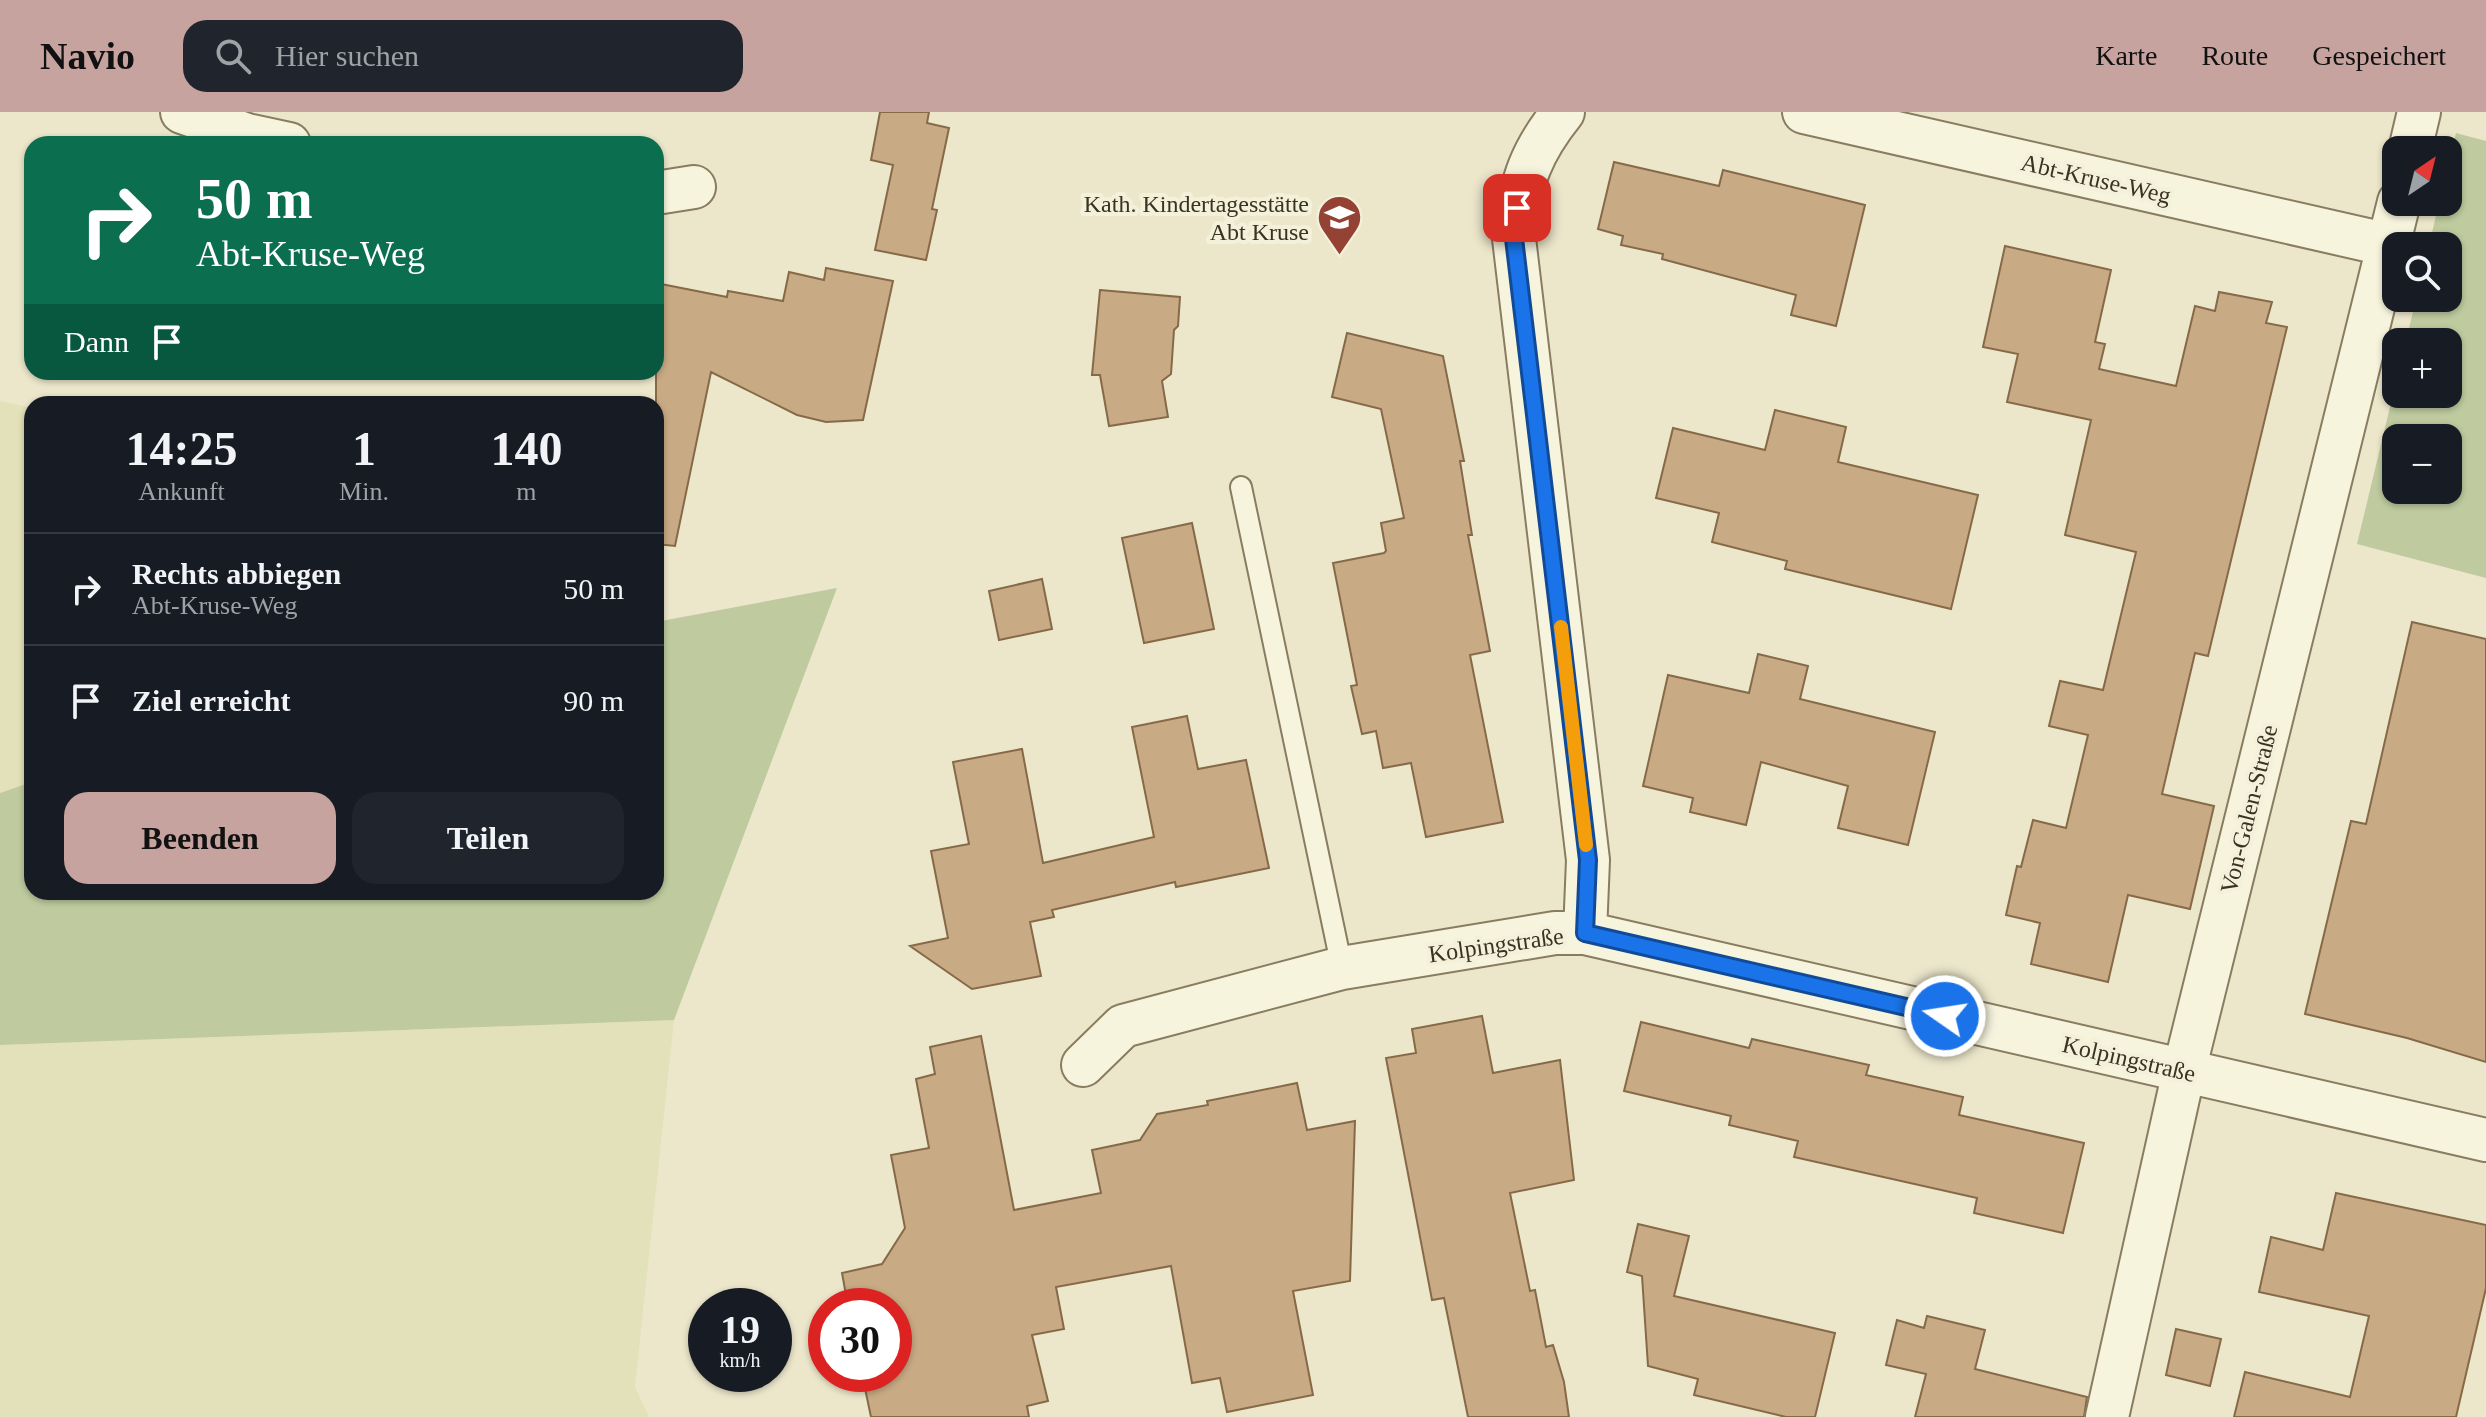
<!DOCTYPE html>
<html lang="de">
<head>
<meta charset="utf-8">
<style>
  :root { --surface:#171b24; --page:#20242c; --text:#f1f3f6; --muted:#9ea1a6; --line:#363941; --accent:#c7a39f }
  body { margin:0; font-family:Georgia,serif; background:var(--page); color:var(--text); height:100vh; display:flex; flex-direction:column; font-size:30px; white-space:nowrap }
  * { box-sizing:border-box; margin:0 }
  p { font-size:26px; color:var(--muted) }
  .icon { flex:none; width:44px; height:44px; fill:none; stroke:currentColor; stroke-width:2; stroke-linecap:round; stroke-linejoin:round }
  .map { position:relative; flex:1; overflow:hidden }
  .panel { position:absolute; left:24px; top:284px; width:640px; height:504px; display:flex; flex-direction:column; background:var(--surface); border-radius:24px; box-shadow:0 2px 6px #0004 }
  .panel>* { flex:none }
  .banner { position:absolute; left:24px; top:24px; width:640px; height:244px; border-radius:24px; box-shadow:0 2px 6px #0004; background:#0b6e4f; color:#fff; overflow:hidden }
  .needle { width:52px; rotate:35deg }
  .fabs { position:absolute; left:2382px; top:24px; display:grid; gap:16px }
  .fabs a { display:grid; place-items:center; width:80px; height:80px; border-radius:16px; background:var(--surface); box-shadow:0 2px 6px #0004; font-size:40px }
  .speed { position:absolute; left:688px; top:1176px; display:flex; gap:16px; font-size:40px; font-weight:700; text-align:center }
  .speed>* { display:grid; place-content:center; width:104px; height:104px; border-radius:50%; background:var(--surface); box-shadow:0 2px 6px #0004; line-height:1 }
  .speed small { font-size:20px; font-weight:400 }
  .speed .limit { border:12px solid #d22; background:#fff; color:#111 }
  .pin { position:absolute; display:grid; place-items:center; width:68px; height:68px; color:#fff; margin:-34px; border-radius:16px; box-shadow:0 4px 12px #0006 }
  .me { position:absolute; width:88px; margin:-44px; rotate:283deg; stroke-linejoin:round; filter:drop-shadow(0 0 6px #0008) }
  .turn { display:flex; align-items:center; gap:28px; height:168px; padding:0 40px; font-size:36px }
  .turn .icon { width:104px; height:104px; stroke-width:2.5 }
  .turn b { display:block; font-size:56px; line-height:68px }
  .then { display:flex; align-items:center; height:76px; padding:0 40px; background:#0003; gap:16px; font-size:30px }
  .eta { display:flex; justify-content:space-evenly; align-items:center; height:136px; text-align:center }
  .eta b { font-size:48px; font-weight:700; line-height:56px }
  .primary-button { display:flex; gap:16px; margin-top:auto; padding:16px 40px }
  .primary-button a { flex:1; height:92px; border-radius:24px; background:var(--accent); color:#111; font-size:32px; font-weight:700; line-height:92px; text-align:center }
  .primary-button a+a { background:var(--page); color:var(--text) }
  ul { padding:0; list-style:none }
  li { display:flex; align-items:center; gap:24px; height:112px; padding:0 40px; border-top:2px solid var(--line) }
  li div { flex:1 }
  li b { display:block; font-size:30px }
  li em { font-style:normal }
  header { display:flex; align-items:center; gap:48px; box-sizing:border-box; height:112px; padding:0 40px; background:var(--accent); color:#111 }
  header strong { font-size:38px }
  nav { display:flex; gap:44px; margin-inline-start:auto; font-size:28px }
  .search { width:560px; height:72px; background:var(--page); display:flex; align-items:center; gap:20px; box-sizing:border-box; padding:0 28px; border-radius:24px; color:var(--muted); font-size:30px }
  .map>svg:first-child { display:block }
  .farmland { fill:#e2e1b9 }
  .green { fill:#bfca9f; fill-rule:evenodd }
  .building { fill:#c8aa84; stroke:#866a48; stroke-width:2 }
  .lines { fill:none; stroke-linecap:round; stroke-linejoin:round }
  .service-casing { stroke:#897c60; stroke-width:24 }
  .minor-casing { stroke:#897c60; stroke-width:46 }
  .service { stroke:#f7f4de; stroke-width:20 }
  .minor { stroke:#f7f4de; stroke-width:42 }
  .route-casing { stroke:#114b97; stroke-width:20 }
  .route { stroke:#1a73e8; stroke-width:14 }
  .slow { stroke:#f59e0b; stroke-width:14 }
  .labels { text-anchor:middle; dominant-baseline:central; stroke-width:8; stroke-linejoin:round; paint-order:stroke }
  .street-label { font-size:24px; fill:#3a3222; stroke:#f4f1db }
  .poi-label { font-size:24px; fill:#3a3222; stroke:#f4f1db; text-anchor:end }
</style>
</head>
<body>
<header>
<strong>Navio</strong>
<div class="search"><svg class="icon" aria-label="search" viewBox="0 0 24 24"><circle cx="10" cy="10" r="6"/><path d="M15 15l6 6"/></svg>Hier suchen</div>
<nav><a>Karte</a><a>Route</a><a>Gespeichert</a></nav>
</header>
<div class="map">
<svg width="2486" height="1305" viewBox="0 0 2486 1305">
  <rect width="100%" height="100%" fill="#ece7cb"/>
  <!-- farmland -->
  <path class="farmland" d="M0,289l32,7v374l-32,11z
    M674,908l-39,367 14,30h-649v-372z"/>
  <!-- green -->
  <path class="green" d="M2456,21l30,8v437l-129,-34 39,-162v12h52v-52h-42l10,-44h32v-52h-19l10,-44h9v-37zM2396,326h52v52h-52z
    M837,476l-163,432 -674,25v-252l32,-11v110h624v-270z"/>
  <!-- building -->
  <path class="building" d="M880,0h49l-2,11 22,5 -17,81 5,1 -11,50 -51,-10 18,-85 -22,-5z
    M1614,50l105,24 4,-16 142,35 -29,121 -45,-11 5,-20 -134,-36 1,-5 -42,-9 2,-9 -25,-7z
    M2005,134l106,24 -16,72 10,2 -6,25 77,17 19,-80 20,5 4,-19 53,10 -6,21 21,4 -79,329 -13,-3 -33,141 52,12 -24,103 -62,-14 -20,87 -77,-18 9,-41 -34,-8 11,-49 4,1 12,-47 33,8 22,-93 -39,-9 11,-45 43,9 33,-138 -71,-17 26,-115 -84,-18 11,-48 -35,-7z
    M826,156l67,13 -30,139 -37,2 -29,-7 -86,-43 -36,174 -19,-2v-261l71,14 1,-6 55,10 6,-29 35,8z
    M1100,178l80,7 -2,29 -4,4 -3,44 -9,7 6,36 -59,9 -9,-51h-8z
    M1347,221l96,23 21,105h-4l12,74h-4l22,116 -20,4 33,167 -77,15 -15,-74 -28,5 -7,-37 -14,3 -11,-48 6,-1 -24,-122 51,-10 2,-2 -5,-28 23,-5 -23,-109 -49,-12z
    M1775,298l71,17 -8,35 140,33 -27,114 -166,-40 2,-8 -75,-19 7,-29 -63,-15 17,-70 92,22z
    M1192,411l22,106 -70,14 -22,-105z
    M1042,467l10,50 -53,11 -10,-49z
    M2412,510l74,17v423l-79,-24 -102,-24 46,-193 15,3z
    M1758,542l50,12 -8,33 135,33 -27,113 -70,-17 10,-42 -87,-24 -15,63 -56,-13 3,-14 -50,-12 25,-111 81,18z
    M1187,604l11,53 48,-9 23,108 -93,19 -1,-5 -123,28 2,7 -24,5 11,54 -69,13 -62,-43 38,-8 -17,-87 38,-7 -16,-82 69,-13 21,114 111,-26 -22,-110z
    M1482,904l11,57 67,-13 14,120 -64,13 20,98 5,-1 11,57 7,-2 11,37 5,35h-101l-24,-119 -12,2 -46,-242 30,-5 -4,-24z
    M1641,910l108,26 3,-9 117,26 -3,10 97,22 -4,18 125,28 -21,90 -89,-20 3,-15 -183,-41 4,-16 -69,-16 2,-9 -107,-25z
    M981,924l33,174 87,-17 -9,-43 48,-10 17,-26 51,-9 -1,-4 90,-18 10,47 48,-9 -5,160 -57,10 20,104 -86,17 -7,-34 -28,5 -21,-117 -115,21 8,42 -32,6 16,66 -21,5 2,11h-158l-9,-43h32v-68h-46l-6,-33 40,-9 23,-36 -14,-73 38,-7 -13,-69 19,-5 -5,-27z
    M2336,1081l150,32v63l-30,129h-222l11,-45 105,25 19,-81 -110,-24 12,-55 52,13z
    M1638,1112l51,12 -15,60 161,37 -20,84h-29l-92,-22 4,-16 -50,-13 -6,-90 -15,-4z
    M1927,1204l58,14 -10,39 112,28 -3,20h-169l11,-43 -40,-9 11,-45 27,8z
    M2176,1217l45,10 -11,47 -44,-11z"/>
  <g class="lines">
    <defs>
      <path id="service" d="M1241,375l101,481"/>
      <path id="minor" d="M182,0l65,23 42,9
        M1563,0c-33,41 -40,67 -50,118l75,630 -3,73
        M1804,0l585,133
        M2410,38l9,-38
        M656,81l38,-6
        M1083,953l40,-39 219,-58 213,-35h30l901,207
        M2107,1305l77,-346 215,-869"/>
    </defs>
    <!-- service casing -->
    <use href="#service" class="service-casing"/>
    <!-- minor casing -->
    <use href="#minor" class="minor-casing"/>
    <!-- service -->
    <use href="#service" class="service"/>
    <!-- minor -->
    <use href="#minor" class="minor"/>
  </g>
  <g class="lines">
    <defs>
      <path id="route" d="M1517,96l-4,22 75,630 -3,73 360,83"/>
    </defs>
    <!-- route casing -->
    <use href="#route" class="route-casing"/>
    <!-- route -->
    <use href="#route" class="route"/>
    <!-- slow -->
    <path class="slow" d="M1561,515l25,218"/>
  </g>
  <!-- icons -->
  <defs>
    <symbol id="school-pin" viewBox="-11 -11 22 30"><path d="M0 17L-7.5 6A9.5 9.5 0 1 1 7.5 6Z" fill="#944234" stroke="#f4f1db"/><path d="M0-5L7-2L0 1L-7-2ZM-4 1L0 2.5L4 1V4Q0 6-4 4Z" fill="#fff"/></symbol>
  </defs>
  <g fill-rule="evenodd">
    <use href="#school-pin" x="1314" y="80" width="51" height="69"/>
  </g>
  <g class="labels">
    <!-- street labels -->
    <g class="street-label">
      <text transform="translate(2096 67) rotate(13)">Abt-Kruse-Weg</text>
      <text transform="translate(2249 697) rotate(-76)">Von-Galen-Straße</text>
      <text transform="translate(1496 833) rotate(-8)">Kolpingstraße</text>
      <text transform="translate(2129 947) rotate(13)">Kolpingstraße</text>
    </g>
    <!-- poi labels -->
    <g class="poi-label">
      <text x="1309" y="92">Kath. Kindertagesstätte<tspan x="1309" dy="28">Abt Kruse</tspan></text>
    </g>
  </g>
</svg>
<div class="fabs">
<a><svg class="needle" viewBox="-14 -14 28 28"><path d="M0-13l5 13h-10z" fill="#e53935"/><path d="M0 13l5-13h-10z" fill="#9ea1a6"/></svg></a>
<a><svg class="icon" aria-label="search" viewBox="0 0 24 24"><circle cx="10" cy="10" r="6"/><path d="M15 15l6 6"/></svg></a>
<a>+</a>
<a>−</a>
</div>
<div class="speed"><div>19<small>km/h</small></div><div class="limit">30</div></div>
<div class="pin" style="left:1517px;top:96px;background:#d93025"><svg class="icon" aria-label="arrive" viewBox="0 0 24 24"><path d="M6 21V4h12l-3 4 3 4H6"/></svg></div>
<svg class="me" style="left:1945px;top:904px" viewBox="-20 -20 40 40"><circle r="17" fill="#1a73e8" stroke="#fff" stroke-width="3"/><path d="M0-11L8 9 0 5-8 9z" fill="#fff"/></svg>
<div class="banner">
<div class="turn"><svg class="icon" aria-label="right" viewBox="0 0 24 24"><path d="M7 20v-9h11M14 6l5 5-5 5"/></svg><div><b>50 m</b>Abt-Kruse-Weg</div></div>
<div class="then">Dann<svg class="icon" aria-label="arrive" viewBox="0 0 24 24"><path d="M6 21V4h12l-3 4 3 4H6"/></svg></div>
</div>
<section class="panel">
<div class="eta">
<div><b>14:25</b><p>Ankunft</p></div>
<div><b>1</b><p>Min.</p></div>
<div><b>140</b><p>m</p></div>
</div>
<ul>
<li><svg class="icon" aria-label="right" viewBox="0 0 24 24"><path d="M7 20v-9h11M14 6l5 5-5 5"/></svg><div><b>Rechts abbiegen</b><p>Abt-Kruse-Weg</p></div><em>50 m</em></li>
<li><svg class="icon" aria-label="arrive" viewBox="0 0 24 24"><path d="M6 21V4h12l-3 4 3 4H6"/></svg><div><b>Ziel erreicht</b></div><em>90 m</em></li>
</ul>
<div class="primary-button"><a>Beenden</a><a>Teilen</a></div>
</section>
</div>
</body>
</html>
